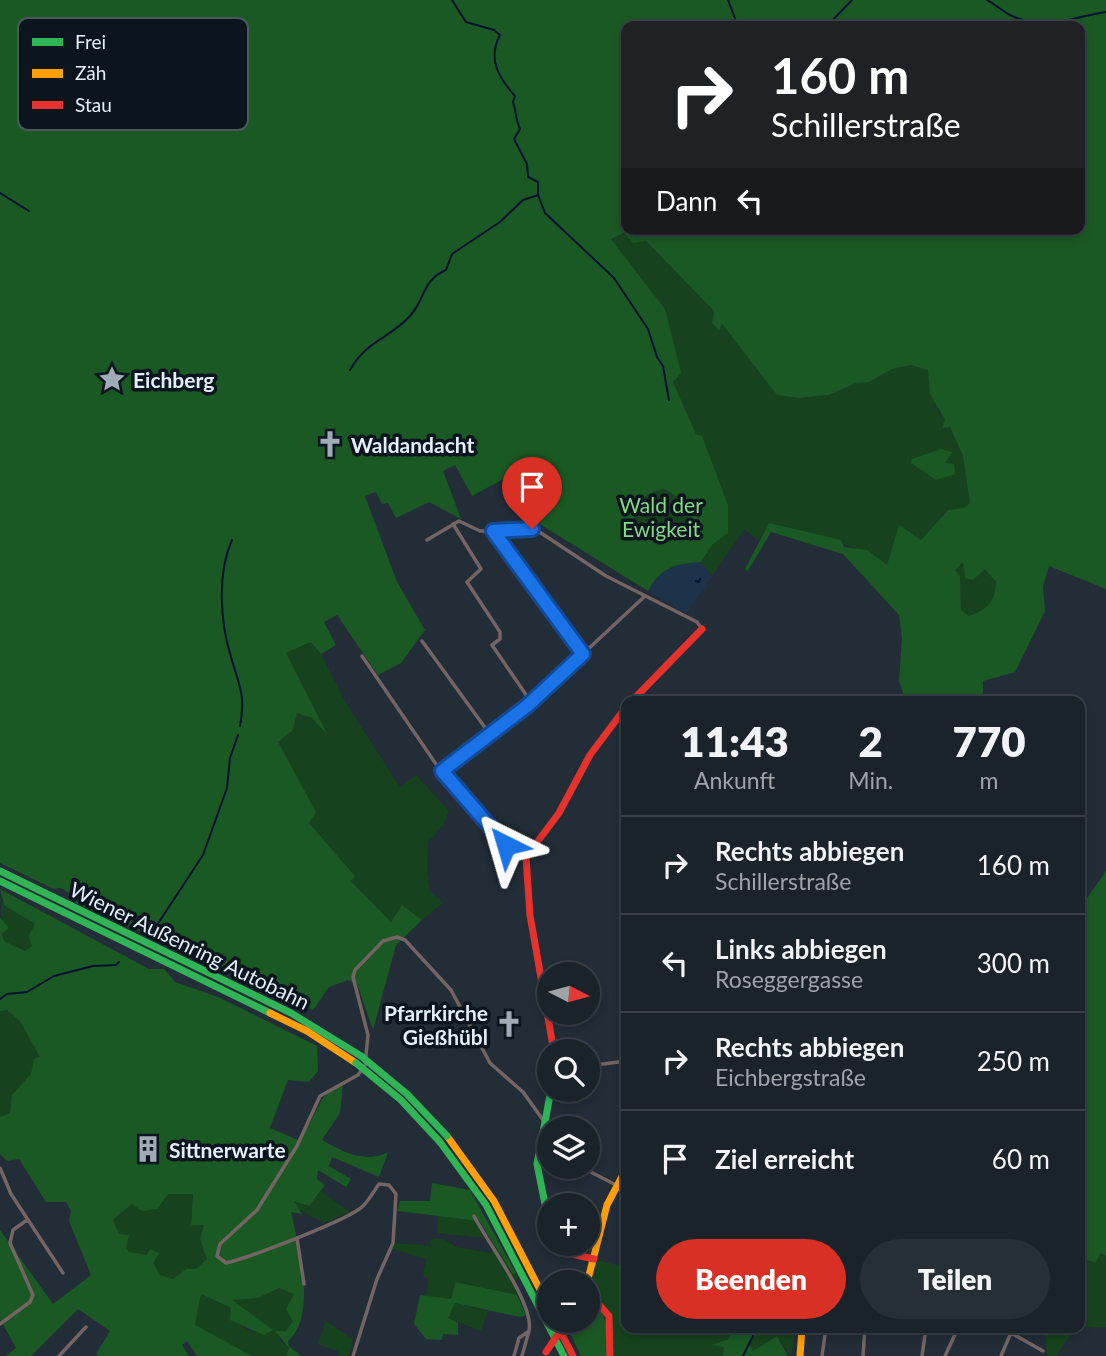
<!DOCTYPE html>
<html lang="de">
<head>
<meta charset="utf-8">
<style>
  :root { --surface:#1a222a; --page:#272f36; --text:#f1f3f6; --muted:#9fa4a8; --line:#383f47; --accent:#d93025 }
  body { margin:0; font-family:Lato,sans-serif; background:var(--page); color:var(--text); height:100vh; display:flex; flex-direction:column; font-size:26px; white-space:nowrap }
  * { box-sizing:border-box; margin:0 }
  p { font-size:23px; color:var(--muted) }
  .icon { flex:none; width:38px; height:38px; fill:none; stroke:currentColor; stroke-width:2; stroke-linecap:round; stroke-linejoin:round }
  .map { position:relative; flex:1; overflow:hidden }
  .details { position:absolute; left:621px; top:696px; width:464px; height:637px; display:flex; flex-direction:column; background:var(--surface); border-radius:14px; box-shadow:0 4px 10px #0003,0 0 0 2px var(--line) }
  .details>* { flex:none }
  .guide { position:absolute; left:621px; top:21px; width:464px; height:214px; border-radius:14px; box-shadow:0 4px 10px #0003,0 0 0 2px var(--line); background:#202124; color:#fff; overflow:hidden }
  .needle { width:46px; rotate:96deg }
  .fabs { position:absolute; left:537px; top:962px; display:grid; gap:14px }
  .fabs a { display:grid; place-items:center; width:63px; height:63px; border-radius:50%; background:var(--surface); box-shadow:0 4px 10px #0003,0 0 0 2px var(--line); font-size:35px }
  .pin { position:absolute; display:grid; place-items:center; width:60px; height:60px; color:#fff; margin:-72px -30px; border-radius:50% 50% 50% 0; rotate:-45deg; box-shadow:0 0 7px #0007 }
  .pin .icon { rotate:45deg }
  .me { position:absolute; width:77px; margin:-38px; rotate:320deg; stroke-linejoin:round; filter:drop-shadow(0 0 5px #0008) }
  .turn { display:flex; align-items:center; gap:24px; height:147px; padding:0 35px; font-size:32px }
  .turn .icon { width:91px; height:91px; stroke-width:2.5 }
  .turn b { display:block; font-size:49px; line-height:60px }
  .then { display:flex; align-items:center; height:66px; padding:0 35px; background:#0003; gap:14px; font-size:26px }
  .eta { display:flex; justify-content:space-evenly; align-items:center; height:119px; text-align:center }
  .eta b { font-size:42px; font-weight:800; line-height:49px }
  .cta { display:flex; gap:14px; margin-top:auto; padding:14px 35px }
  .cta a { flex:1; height:80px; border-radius:42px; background:var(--accent); color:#fff; font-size:28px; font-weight:800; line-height:80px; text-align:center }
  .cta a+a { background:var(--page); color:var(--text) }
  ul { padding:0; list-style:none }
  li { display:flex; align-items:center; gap:21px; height:98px; padding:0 35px; border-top:2px solid var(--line) }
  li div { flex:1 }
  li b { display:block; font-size:26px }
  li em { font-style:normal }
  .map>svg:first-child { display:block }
  .built { fill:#1d3349 }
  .green { fill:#16431d }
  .forest { fill:#1b5924; fill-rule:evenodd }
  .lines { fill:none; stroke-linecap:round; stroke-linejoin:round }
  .stream { stroke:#031231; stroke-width:2 }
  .street { stroke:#746463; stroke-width:3.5 }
  .fast { stroke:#30b455; stroke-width:7 }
  .slow { stroke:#ff9f0a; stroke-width:7 }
  .jam { stroke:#e5322d; stroke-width:7 }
  .fast-bridge { stroke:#30b455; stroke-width:7 }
  .jam-bridge { stroke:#e5322d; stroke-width:7 }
  .route-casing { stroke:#114b97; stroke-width:18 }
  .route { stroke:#1a73e8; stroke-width:12 }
  .labels { text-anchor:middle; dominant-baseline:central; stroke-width:7; stroke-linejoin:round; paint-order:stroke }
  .poi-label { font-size:21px; font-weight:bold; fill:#e3f0fc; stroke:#0c151d; text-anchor:start }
  .park-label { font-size:21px; fill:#80da83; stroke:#0c151d }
  .street-label { font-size:21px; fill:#e3f0fc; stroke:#0c151d }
  .key { fill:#0c151d; stroke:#4c5760; stroke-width:2 }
  .key-label { font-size:19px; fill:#e3f0fc }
</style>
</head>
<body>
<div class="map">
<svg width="1106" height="1356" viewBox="0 0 1106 1356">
  <rect width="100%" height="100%" fill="#222d38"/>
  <!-- built -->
  <path class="built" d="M701,562l11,14 -26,38 -38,-23 9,-16 24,-11z"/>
  <!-- green -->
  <path class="green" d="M624,233l22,8 68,70 -2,12 7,7 2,-7 56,72 22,3 30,-3 27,-12 13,-1 23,-13 19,-4 17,5 10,41 12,16 13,29 7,47 -5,5 -18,2 -26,30 -22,-14 -12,39c-30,-22 -81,-30 -118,-42l-10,17 -15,-10 -32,46 -11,-14 11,-17 16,-12v-28l-26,-69 -6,-2 -23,-52 -8,-73 -54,-70z
    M634 517a27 27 0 1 1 54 0a27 27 0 1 1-54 0Z
    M963,562l22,6 11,14c-1,21 -8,27 -28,34l-7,-6 -1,-34 -6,-6z
    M311,642l10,12 26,51 53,82 16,-12 33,36 -6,14 -15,17 -1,30 3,19 13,12 -21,17 -20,-15 -10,18 -41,-43 4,-4 -46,-53 -31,-81 15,-12 4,-17 15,5 13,13 -39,-78z
    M0,898l4,7 31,19 -2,22 -8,5 -21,-10z
    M22,993l26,75 -48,83v-140z
    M321,1191l29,21 -26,11 -28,-15 -3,-8 16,6z
    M168,1194h25l-2,30h13l3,35 -12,11 -9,-1 -13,10 -14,-4 -12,-20 -18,-3 -3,-4 2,-13 -9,-1 -6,-14 18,-15z
    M438,1214l37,6 8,18 -46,-5z
    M434,1238l9,1 13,8 36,6v-11l21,31h3l3,4 -4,2 6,17 -64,-14 -6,18 -25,-4 2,-18 -5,-2 3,-17 -33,-10 2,-6 36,3 -1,-5z
    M1101,1253l5,3v71l-25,1 -1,-71 15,6z
    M597,1260l29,7v22h-5l-2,10 7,1v28h107l-4,11 -16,6 11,2 -1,9h-109l-3,-41 -22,-26z
    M279,1288l16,6 -2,27 -7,10h-10l5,10 8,7 -3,8h-34l-58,-31 7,-31 30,14v12l23,13 -23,-33 27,-2z
    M455,1303l33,8 -7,20 -34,-13z
    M326,1321l27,19 -5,16h-10l1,-4 -21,-8z
    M763,1328h33l-5,28 -14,-20 -24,15 -4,-8z
    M1045,1328h21l6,5 -16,23h-9z"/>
  <!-- forest -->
  <path class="forest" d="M0,0h1106v589l-57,-23 -6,20 2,25 -30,61 -32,9v21h-77l-7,-21 3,-43 -3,-23 -56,-61 -72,-22 -23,39 -3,-2 24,-46 72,17 3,7 23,3 20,15 12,-40 22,15 27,-30 16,-2 6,-5 -7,-47 -13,-29 -8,1 3,-8 -15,-26 -2,-24 -17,-5 -19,4 -23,13 -13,1 -27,12 -30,3 -22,-3 -55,-71 -3,7 -7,-8 2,-12 -68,-70 -13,2 -9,-10 -13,6 54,70 16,64 -8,9 23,52 6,2 26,69v28l-16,12 -11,17c-26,2 -40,5 -53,29l-110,-68 4,-19 -33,-28 -37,20 -17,-31 -12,6 18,48 -32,-17 -33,16 -8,-15 -6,1 -6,-12 -11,4 32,86 28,48 -24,33 -23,12 -41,-60 -13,7 12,23 -15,9 -10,-12 -25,11 41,81 -15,-16 -15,-5 -4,17 -15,12 38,70 -7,11 46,53 -4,5 40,41 11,-17 20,15 -26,25 -23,85 -16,-46 -9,-4 -19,7 -16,23 -140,-65 -17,-23 -43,-14 -8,2 48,21 12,11 -89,-39v-6l-15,-9 -7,1 -54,-26zM626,26h454v203h-454zM664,489c15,7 33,23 19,42 -30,40 -82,-29 -19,-42zM963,562l2,16 8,2 12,-11 11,13c-1,20 -8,27 -27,34l-8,-6 -1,-34 -5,-6z
    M941,449l11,3 -7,11 9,1 1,10 -19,6 -25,-17 1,-4z
    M1106,871v385l-5,-3 -6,10 -15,-6v-66l2,-2 -2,-4v-282l7,-5z
    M0,889l149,80h15l11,13 43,15 99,49 1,25 -9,11 -21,-2 -18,48 30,13 24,-45 19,-12 -3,29 -18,27c21,12 44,24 66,12l-9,25 -47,-20 -3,9 22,13 -5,8 -28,-17 -1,9 8,6 -16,21 -15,-5 8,13 -11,-2c7,33 27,103 -3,129l1,5 12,10h-15l3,-8 -14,-17h11l7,-10 -7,-12 8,-15 -15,-6 -21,10 -26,2 41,30 -9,5 -34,-15 1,-12 -30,-14 -6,31 57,31h-55l-10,-15 -5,4 7,11h-90l-3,-2 14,-23 -32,-22 -47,47h-25l10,-8 -16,-29v-89l53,74 38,-29 -22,-54 2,-10 -5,-9h-20l-27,-43 -12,2 -7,-7v-37l10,-4 2,-18 19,-21 3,-15 6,-2 -20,-36 -13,-11 -7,1v-94l9,11 -7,6 2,7 21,10 7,-5 -3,-10 6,-12 -31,-19zM168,1194h25l-2,31h13l-4,14 7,20 -11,10h-10l-13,10 -13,-4 -7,-12 6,-10 -9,-4 -3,6 -18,-3 -3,-4 3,-13 -10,-1 -6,-14 19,-16 10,7 15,-2z
    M432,1183l38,7 46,83 -3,1 -34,-53 -82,-10 3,-10h30z
    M456,1282l61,13 9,20 -6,2 -65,-14 -7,15 10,5v12l-15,-1 -1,6 -16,-1 -12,-15 6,-29 31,4z
    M588,1302c23,10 19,32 19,54h-26l-14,-29 4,-6h17z
    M733,1328h30l-14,15 4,8 24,-15 11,20h-65l1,-9 -13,-2 18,-6z"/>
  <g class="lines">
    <!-- stream -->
    <path class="stream" d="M452,0l14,22 28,8 6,5c-13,24 -1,43 15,61l-2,6c3,9 3,18 7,27l-6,10 13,25 1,13 10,5v13l7,18 69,65 34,51 9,28 6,9 6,34
      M728,0l10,26
      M987,0c8,4 15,11 23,15 35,17 61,2 96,-3
      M827,26l25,-26
      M0,193l29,18
      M350,370c17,-30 39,-31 60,-54 15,-16 12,-36 36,-46l6,-16 48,-32 23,-22 15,-5
      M232,540c-15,33 -12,82 -1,117 8,28 15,39 9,69
      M696,581l3,1 1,-3
      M159,922l44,-67 24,-67 3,-30 8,-23
      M0,999l7,-5 20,-2 27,-16 39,-10 23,-1 3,-3
      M743,1356l14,-28"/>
    <!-- street -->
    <path class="street" d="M453,524l28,45 -14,13 33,50v7l-8,6 39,57
      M493,531l90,123
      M427,540l32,-19 21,10h58l68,45 91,46 5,7
      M422,641l67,92
      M362,656l76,111 68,78 20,12
      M442,770l85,-64 118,-110
      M588,1066l38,-5
      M581,1167l35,18
      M0,1168l11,26 52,79
      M617,1188l9,7
      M474,1216c13,26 61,88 55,115
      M297,1238l7,46
      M0,1324l30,-22 3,-7 -23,-52 3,-13 14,-10
      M1011,1333l32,18
      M59,1356l27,-29
      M353,1356l24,-77 16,-36 3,-49 -7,-9 -10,-1c-5,7 -10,16 -16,22 -14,14 -115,52 -137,57l-9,-7 3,-12 37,-34 40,-64 23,-50 38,-21 7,-10 3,-30 -15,-58 2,-7 28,-29 14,-4 8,3 46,50 39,73 33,29 20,28
      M514,1356l5,-18 10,-7 -7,25
      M822,1356l4,-28
      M863,1356l2,-28
      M922,1356l4,-28
      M945,1356l13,-28
      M1001,1356l12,-28"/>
    <!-- fast -->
    <path class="fast" d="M0,871l291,142 70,43
      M0,881l270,132
      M440,1142l46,63 78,151
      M550,1229l-13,-65 14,-74
      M561,1248l13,2 8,6"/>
    <!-- slow -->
    <path class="slow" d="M270,1013l37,18 49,32
      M447,1136l47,65 56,108
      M587,1283l20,-78 19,-36
      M800,1356l2,-28"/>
    <!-- jam -->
    <path class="jam" d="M631,702l71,-73
      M554,1052l-24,-137 -4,-58 33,-44 31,-58 36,-48
      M556,1244l11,9 27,6
      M588,1292l21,24 1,40
      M555,1321l18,35"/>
    <!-- fast-bridge -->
    <path class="fast-bridge" d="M361,1056l46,38 40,42
      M356,1063l45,37 39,42"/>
    <!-- jam-bridge -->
    <path class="jam-bridge" d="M546,1352l21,-31"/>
  </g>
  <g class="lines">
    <defs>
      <path id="route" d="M506,845l-64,-74 85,-65 56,-52 -90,-123 39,-2"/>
    </defs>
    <!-- route casing -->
    <use href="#route" class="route-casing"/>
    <!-- route -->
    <use href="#route" class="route"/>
  </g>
  <!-- icons -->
  <defs>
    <symbol id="sight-bare" viewBox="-9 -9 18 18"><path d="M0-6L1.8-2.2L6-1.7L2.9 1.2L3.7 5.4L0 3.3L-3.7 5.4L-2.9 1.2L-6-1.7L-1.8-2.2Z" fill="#9facb7" stroke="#0c151d" stroke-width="2.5" paint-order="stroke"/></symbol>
    <symbol id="church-bare" viewBox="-9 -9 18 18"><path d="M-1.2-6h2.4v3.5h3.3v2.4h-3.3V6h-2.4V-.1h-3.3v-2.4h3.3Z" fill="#9facb7" stroke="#0c151d" stroke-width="2.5" paint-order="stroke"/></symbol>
    <symbol id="building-bare" viewBox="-9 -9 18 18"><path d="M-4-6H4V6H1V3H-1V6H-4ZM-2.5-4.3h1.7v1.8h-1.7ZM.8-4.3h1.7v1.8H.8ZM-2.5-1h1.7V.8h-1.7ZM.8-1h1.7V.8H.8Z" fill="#9facb7" stroke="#0c151d" stroke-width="2.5" paint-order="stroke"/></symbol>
  </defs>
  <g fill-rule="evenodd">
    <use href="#sight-bare" x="93" y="360" width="38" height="38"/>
    <use href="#church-bare" x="311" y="425" width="38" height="38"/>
    <use href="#church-bare" x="490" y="1005" width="38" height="38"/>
    <use href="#building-bare" x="129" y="1130" width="38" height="38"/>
  </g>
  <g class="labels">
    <!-- poi labels -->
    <g class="poi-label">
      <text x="133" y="379">Eichberg</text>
      <text x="351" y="444">Waldandacht</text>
      <text x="488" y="1012" text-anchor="end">Pfarrkirche<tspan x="488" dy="24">Gießhübl</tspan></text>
      <text x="169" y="1149">Sittnerwarte</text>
    </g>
    <!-- park labels -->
    <g class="park-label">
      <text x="661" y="504">Wald der<tspan x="661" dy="24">Ewigkeit</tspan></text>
    </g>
    <!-- street labels -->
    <g class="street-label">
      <text transform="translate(190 945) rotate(26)">Wiener Außenring Autobahn</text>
    </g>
  </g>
  <!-- legend -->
  <rect x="18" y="18" width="230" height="112" rx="10" class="key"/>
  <rect x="32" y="38" width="31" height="8" fill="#30b455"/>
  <rect x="32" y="69" width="31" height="9" fill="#ff9f0a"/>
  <rect x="32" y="101" width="31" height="8" fill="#e5322d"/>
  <g class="key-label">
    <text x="75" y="49">Frei</text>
    <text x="75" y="80">Zäh</text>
    <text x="75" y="112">Stau</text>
  </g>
</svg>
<div class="fabs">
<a><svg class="needle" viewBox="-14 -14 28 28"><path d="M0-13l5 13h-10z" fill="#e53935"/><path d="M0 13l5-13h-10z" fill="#9fa4a8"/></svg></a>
<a><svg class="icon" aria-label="search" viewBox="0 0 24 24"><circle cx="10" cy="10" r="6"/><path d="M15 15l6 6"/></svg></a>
<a><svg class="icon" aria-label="layers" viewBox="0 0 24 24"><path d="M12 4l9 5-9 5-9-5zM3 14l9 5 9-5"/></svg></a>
<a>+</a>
<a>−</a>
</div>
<div class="pin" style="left:532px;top:529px;background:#d93025"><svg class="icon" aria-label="arrive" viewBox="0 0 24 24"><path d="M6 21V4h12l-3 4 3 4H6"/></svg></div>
<svg class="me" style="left:506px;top:845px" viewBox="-20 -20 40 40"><path d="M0-17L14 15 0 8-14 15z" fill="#1a73e8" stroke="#fff" stroke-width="4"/></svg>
<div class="guide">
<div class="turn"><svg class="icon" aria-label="right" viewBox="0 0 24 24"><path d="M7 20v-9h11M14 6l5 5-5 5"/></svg><div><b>160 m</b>Schillerstraße</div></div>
<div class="then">Dann<svg class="icon" aria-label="left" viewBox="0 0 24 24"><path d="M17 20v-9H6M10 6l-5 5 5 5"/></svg></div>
</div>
<section class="details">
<div class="eta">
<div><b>11:43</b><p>Ankunft</p></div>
<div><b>2</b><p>Min.</p></div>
<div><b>770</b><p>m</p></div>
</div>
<ul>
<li><svg class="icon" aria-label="right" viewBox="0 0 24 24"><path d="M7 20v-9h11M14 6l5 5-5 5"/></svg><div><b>Rechts abbiegen</b><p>Schillerstraße</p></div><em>160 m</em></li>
<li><svg class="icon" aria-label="left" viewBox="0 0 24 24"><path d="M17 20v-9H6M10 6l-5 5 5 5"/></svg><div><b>Links abbiegen</b><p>Roseggergasse</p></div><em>300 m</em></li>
<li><svg class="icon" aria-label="right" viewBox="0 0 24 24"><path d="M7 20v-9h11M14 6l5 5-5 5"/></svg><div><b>Rechts abbiegen</b><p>Eichbergstraße</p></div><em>250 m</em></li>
<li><svg class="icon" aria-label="arrive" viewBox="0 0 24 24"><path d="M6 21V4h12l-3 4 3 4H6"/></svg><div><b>Ziel erreicht</b></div><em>60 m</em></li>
</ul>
<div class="cta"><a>Beenden</a><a>Teilen</a></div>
</section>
</div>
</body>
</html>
